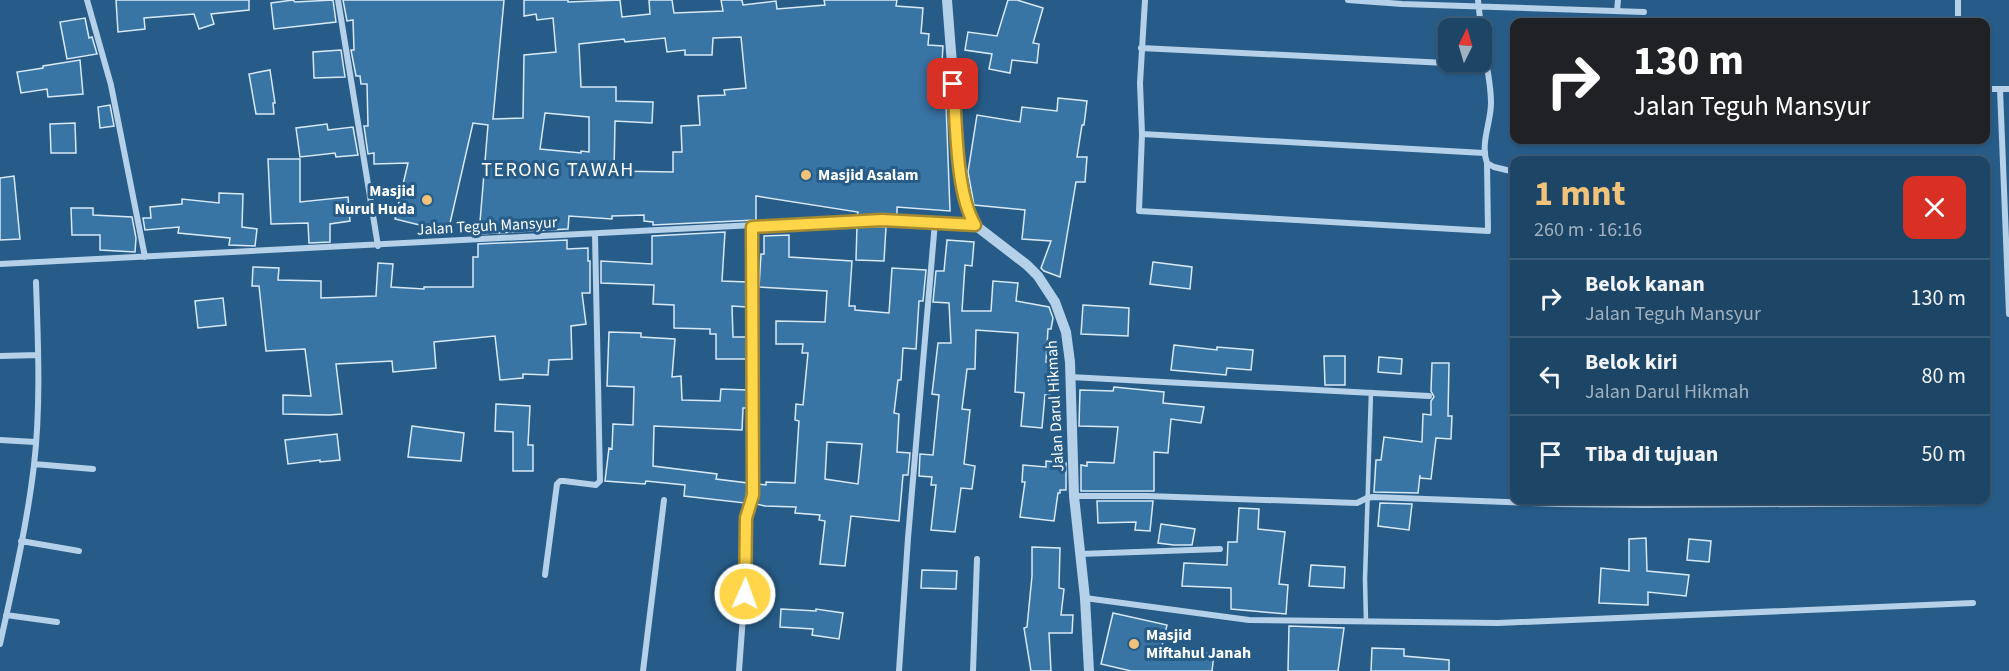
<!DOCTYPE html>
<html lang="id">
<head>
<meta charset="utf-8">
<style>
  :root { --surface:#1d4566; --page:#254c6c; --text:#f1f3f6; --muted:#a0b1bf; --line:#3b5d7a; --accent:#f1c279 }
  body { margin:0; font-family:"Source Sans 3",sans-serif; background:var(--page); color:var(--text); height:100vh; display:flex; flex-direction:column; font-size:22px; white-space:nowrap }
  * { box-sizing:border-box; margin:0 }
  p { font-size:20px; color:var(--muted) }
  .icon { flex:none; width:33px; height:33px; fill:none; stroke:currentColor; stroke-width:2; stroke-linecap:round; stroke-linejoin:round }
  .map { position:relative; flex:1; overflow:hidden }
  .sheet { position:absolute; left:1510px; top:156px; width:480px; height:348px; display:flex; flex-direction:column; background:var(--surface); border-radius:12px; box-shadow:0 2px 4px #0004,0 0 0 2px var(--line) }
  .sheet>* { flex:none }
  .hud { position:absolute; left:1510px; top:18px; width:480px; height:126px; border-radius:12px; box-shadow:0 2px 4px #0004,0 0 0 2px var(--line); background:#202124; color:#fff; overflow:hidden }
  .needle { width:39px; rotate:5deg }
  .controls { position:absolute; left:1438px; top:18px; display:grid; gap:12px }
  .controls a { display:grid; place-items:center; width:54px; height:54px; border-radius:12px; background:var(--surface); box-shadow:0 2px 4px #0004,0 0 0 2px var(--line); font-size:30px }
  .pin { position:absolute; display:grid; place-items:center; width:51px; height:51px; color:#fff; margin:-26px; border-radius:12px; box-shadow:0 3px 9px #0006 }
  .me { position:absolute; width:66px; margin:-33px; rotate:2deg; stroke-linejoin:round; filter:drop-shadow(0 0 4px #0008) }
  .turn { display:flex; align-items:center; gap:21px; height:126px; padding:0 24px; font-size:27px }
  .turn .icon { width:78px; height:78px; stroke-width:2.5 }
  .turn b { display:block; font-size:42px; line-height:51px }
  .round { display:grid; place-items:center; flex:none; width:63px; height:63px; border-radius:12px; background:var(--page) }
  .summary { display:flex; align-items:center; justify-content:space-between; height:102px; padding:0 24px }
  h1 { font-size:36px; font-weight:700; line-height:45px; color:var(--accent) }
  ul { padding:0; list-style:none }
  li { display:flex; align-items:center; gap:18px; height:78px; padding:0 24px; border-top:2px solid var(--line) }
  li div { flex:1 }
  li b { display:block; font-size:22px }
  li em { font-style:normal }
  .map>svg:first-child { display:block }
  .building { fill:#3874a4; stroke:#d7e9f7; stroke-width:1.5; fill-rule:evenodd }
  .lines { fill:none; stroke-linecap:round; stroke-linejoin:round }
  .service { stroke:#b4d1e9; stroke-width:4.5 }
  .minor { stroke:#b4d1e9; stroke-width:6 }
  .tertiary { stroke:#b4d1e9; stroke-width:10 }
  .route-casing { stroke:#a68a30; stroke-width:15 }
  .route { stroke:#ffd54a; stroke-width:10 }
  .poi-dot { fill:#f1c279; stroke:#275c88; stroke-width:2 }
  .labels { text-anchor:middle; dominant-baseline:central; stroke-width:6; stroke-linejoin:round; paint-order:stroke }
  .poi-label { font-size:16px; font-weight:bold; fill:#fff; stroke:#275c88; text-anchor:start }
  .street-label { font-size:16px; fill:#fff; stroke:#275c88 }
  .quarter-label { font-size:20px; letter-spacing:1.5px; fill:#fff; stroke:#275c88 }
</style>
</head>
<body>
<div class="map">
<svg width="2009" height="671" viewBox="0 0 2009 671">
  <rect width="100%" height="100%" fill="#275c88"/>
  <!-- building -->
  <path class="building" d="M116,0h133v10l-38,4 3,10 -15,5 -5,-15 -50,4 1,11 -27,3z
    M293,0l2,2 38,-2 3,22 -62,7 -3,-26z
    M343,0h161l-11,119 30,-1 1,-63 32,-3 -3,-34 -16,2 -1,-6 -12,2v-16h44v2l52,-2 2,17 28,-3 -1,-14h23l2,13 49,-2 -2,-11h21l1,5 33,-4 1,8 48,-4 -1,-5h73l-1,6 27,2 -2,25 8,1 -1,11 15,1 -1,16h-1l1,42h4l4,107 -53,-4v8l-40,1 1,-4 -102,-16v24l-103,5v-3l-9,-1v-6l-32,1v3l-43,-3 -1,13 -89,5 9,-109 -15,-2 -25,109 -53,-13 13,-56 -34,1v-11l-6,1 -4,-28h4l-1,-42h-6l-1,-8h-4l-5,-26h3l-1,-30 -6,1zM741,37l5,51 -22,2 1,5 -27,1 2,29 -19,1 1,26h-9v20l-59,-1 1,-50 37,2 1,-21 -37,-1v-14h-35l-2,-43 45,-5 1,3 40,-4 2,14 18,-2v5h27l1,-17zM545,113l44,4v35l-8,-1v2l-41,-4z
    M1008,0h9l26,8 -10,35 6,1 -2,19 -25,-3 -2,13 -21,-4 3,-15 -27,-4 3,-18 29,4z
    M85,18l4,20 3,-1 5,17 -30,5 -7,-37z
    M341,50l4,27 -31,1 -1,-26z
    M80,60l3,34 -35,3 -1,-8 -26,4 -4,-21 26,-4v-2z
    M270,70l5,33h-2l1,11h-18l-7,-40z
    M1058,98l29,3 -3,24h-2l-5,32h10l-2,25h-9l-16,95 -16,-6 -3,-3 10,-27 -29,-2 3,-29 -51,-5 -6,-33 9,-57 43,7 2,-15 35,4z
    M110,105l4,21 -14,2 -2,-21z
    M75,123l1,30h-25l-1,-29z
    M327,124l1,6 25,-3 5,28 -22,2 -1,-4 -35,4 -4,-29z
    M268,159h32v43l48,-5 2,24 -20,3v18l-21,1 -1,-20 -37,1z
    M14,176l6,63 -20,1v-62z
    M219,193l24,1 -1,33 15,2 -2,17 -26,-1 1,-7 -52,-5 1,-6 -34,3 -2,-12h8l-1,-11 32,-3v-5l37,4z
    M71,208h22v7l39,2 4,21 -1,14 -35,-2v-15h-28z
    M857,226l29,1 -2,34 -28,-1z
    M725,232l-3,49 25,1v25l-15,-1 1,31h14v22h-31v-25h-6v-5l-36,-1v-23l-21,-1 1,-19 -53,-2v-22l51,3v-28z
    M789,235v22l63,4 -3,45h6v4l34,3 3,-45 34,2 -3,31h-4l-3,48 -13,-1 -2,32h-3l-4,33 5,1 -2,38 13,1 -2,22h-5l-4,46 -48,-5 -6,50 -25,-2 5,-43 -6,-1 1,-5 -25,-2 1,-6 -31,-1 -9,-2 2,-20 8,1v-3l29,1 4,-62 -4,-1 1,-16 7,1 5,-52h-6l1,-9h-27v-23l49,1 2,-31 -68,-4 2,-33h3v-18zM827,442l35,2 -4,40 -33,-5z
    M567,240v9l21,-1v13h2v32h-8l4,31 -15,2 1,33 -23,1 -1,15 -25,-1v4l-23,2 -5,-44 -61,6 2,26 -43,4 -1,-11 -56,3 6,50 -13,1 -46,-1v-19l28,1 -6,-47 -39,2 -7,-65h-7l1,-19 26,1 -1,12 43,1v17l55,-2 2,-33 15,1 -2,23 33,2v-2h49v-30h5v-13z
    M947,240l27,2 -2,24 -7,-1 -3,46h29l2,-30 25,2 -2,18 33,6 4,11 -2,11h-3l-2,33h5l-1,33h-5l-3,33 -21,-2 3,-33 -9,-1 3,-59 -42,-3 -1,39h-8l-5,40 8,1 -6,54 11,2 -3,23 -11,-1 -6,44 -24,-2 5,-45h-5l1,-8 -13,-1 1,-22 13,1 6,-60 -7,-1 6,-51h13l-2,-40 -16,-1 3,-31h8z
    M1153,262l39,5 -2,22 -40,-5z
    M223,298l3,27 -28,3 -3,-27z
    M1083,305l46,3 -1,28 -47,-2z
    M609,332l32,1v4l34,2 -3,38 9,-1 1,24 38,1 1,-12 26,1v18h-4l-1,22 -88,-4 -1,40 64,8 -1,5 32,4 -3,20 -61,-7 1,-11 -39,-4 -1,3 -40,-3 4,-33 3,1 1,-25 20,1 1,-38 -27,-1z
    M1174,345l43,5v-3l36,3 -2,20 -24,-2 -1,7 -55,-5z
    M1324,356h21v29h-20z
    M1379,357l23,2 -1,15 -23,-2z
    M1432,363h17l-1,53h4l-1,23 -15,-1 -5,41 -11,-1v-3l-2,18 -44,-1 2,-32h5l3,-23 38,5 1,-28 8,1v-14l3,-4 -3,-6z
    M1114,387l50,5 -1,11 41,4 -3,16 -30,-4 -3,34 -14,-1v39h-73v-26l6,1v-4l27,1 4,-36 -39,-1 1,-36 33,1z
    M496,404l34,2 -2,39h5v26h-20v-39l-18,-1z
    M412,426l52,7 -3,28 -53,-4z
    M337,434l3,26 -20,2v-2l-32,4 -3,-24z
    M1046,461l20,2v27h-6v3h-2l-4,28 -34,-4 5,-35h-3l1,-17 23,2z
    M1097,501h56l-3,30 -15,-1 1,-8 -38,1z
    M1380,503l32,1 -3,26 -31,-4z
    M1239,508l20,1 -1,20 27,3 -6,52 9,1 -2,29 -55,-5v-21l-49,-2 2,-23 43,2 1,-23h9z
    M1161,524l34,5 -3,16h-18l-16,-2z
    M1646,538l1,33 42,4 -3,21 -38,-4v13l-49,-2 2,-35 28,3v-32z
    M1689,539l22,2 -2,21 -22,-2z
    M1032,547l28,1 -1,40 5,1 -3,26h12l-1,18h-23l2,38h-20l-7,-43 3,-1 5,-51z
    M1311,565l34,2 -1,21 -35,-2z
    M922,570l35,1 -1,18 -35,-1z
    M781,609l35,2v-2l27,4 -4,26 -27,-4 1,-6 -33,-2z
    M1113,613l54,12 -6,25 53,4 -2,17h-81l-30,-7z
    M1289,626l55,2 -6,43h-50z
    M1372,648l32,1v7l45,4v11h-78z"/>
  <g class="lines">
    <!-- service -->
    <path class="service" d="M1366,622l-1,-43 6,-187"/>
    <!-- minor -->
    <path class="minor" d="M87,0l24,85 34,172
      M338,0l40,246
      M1348,0l54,4 242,8
      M1478,0l3,28
      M1958,0v22
      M1617,11l1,-11
      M1482,37c3,22 9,44 9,66 0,20 -11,40 -4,60l7,4 21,5
      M1141,48l345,17
      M1986,89h23
      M2000,89l9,225
      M1142,134l-2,-51 5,-83
      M1484,153l-342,-19 -3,77 349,20 -1,-68
      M0,264l831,-43 104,1 40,3
      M0,356l38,-1
      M1070,377l359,19
      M0,440l35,2
      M34,464l59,5
      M1074,496h73l210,7 10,-5 6,-1 185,7 87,1 307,-2
      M21,541l58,10
      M1080,554l140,-5
      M545,575l12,-91 3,-3h4l32,4 4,-4 -5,-247
      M1085,598l164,22 249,3 475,-20
      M6,615l51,7
      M0,644c13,-59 27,-119 34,-179 7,-60 4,-123 2,-183
      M643,671l21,-171
      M739,671l7,-97v-56l7,-23 -1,-268
      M899,671l9,-133 27,-316
      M973,671l4,-112"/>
    <!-- tertiary -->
    <path class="tertiary" d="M947,0l14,180 7,33 7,12 52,40 11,11 17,26 11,30 4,30 4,134 11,102 4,73"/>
  </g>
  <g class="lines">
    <defs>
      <path id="route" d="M745,594l1,-76 7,-23 -1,-268 130,-7 93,5c-20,-34 -18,-101 -22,-141"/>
    </defs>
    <!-- route casing -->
    <use href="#route" class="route-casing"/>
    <!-- route -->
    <use href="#route" class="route"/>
  </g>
  <!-- markers -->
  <g class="poi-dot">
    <circle cx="806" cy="175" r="6"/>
    <circle cx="427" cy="200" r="6"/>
    <circle cx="1134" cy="644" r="6"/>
  </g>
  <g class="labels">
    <!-- poi labels -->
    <g class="poi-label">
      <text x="818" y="175">Masjid Asalam</text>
      <text x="415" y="191" text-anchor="end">Masjid<tspan x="415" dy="18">Nurul Huda</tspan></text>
      <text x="1146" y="635">Masjid<tspan x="1146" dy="18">Miftahul Janah</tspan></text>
    </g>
    <!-- street labels -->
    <g class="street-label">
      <text transform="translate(487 226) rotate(-3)">Jalan Teguh Mansyur</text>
      <text transform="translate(1055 406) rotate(-93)">Jalan Darul Hikmah</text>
    </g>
    <!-- quarter labels -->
    <g class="quarter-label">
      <text x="558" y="170">TERONG TAWAH</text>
    </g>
  </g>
</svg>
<div class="controls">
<a><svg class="needle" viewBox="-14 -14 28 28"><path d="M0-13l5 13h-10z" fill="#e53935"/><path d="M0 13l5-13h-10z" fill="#a0b1bf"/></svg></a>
</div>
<div class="pin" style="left:953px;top:84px;background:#d93025"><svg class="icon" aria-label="arrive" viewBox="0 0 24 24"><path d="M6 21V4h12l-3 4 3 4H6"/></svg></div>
<svg class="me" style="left:745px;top:594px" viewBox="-20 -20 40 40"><circle r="17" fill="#ffd54a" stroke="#fff" stroke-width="3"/><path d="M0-11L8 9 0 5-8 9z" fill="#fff"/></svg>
<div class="hud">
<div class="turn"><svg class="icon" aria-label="right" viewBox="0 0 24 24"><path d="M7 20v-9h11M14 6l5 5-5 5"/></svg><div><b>130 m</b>Jalan Teguh Mansyur</div></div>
</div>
<section class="sheet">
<div class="summary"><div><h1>1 mnt</h1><p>260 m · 16:16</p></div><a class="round" style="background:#d93025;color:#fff"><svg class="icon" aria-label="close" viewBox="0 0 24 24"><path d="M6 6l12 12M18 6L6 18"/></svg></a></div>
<ul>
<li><svg class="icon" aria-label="right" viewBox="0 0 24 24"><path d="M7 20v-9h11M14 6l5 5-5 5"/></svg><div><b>Belok kanan</b><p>Jalan Teguh Mansyur</p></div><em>130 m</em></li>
<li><svg class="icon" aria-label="left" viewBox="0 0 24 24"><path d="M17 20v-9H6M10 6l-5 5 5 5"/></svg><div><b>Belok kiri</b><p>Jalan Darul Hikmah</p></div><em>80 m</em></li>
<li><svg class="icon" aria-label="arrive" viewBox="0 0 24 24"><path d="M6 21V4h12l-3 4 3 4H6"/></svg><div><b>Tiba di tujuan</b></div><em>50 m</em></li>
</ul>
</section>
</div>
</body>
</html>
